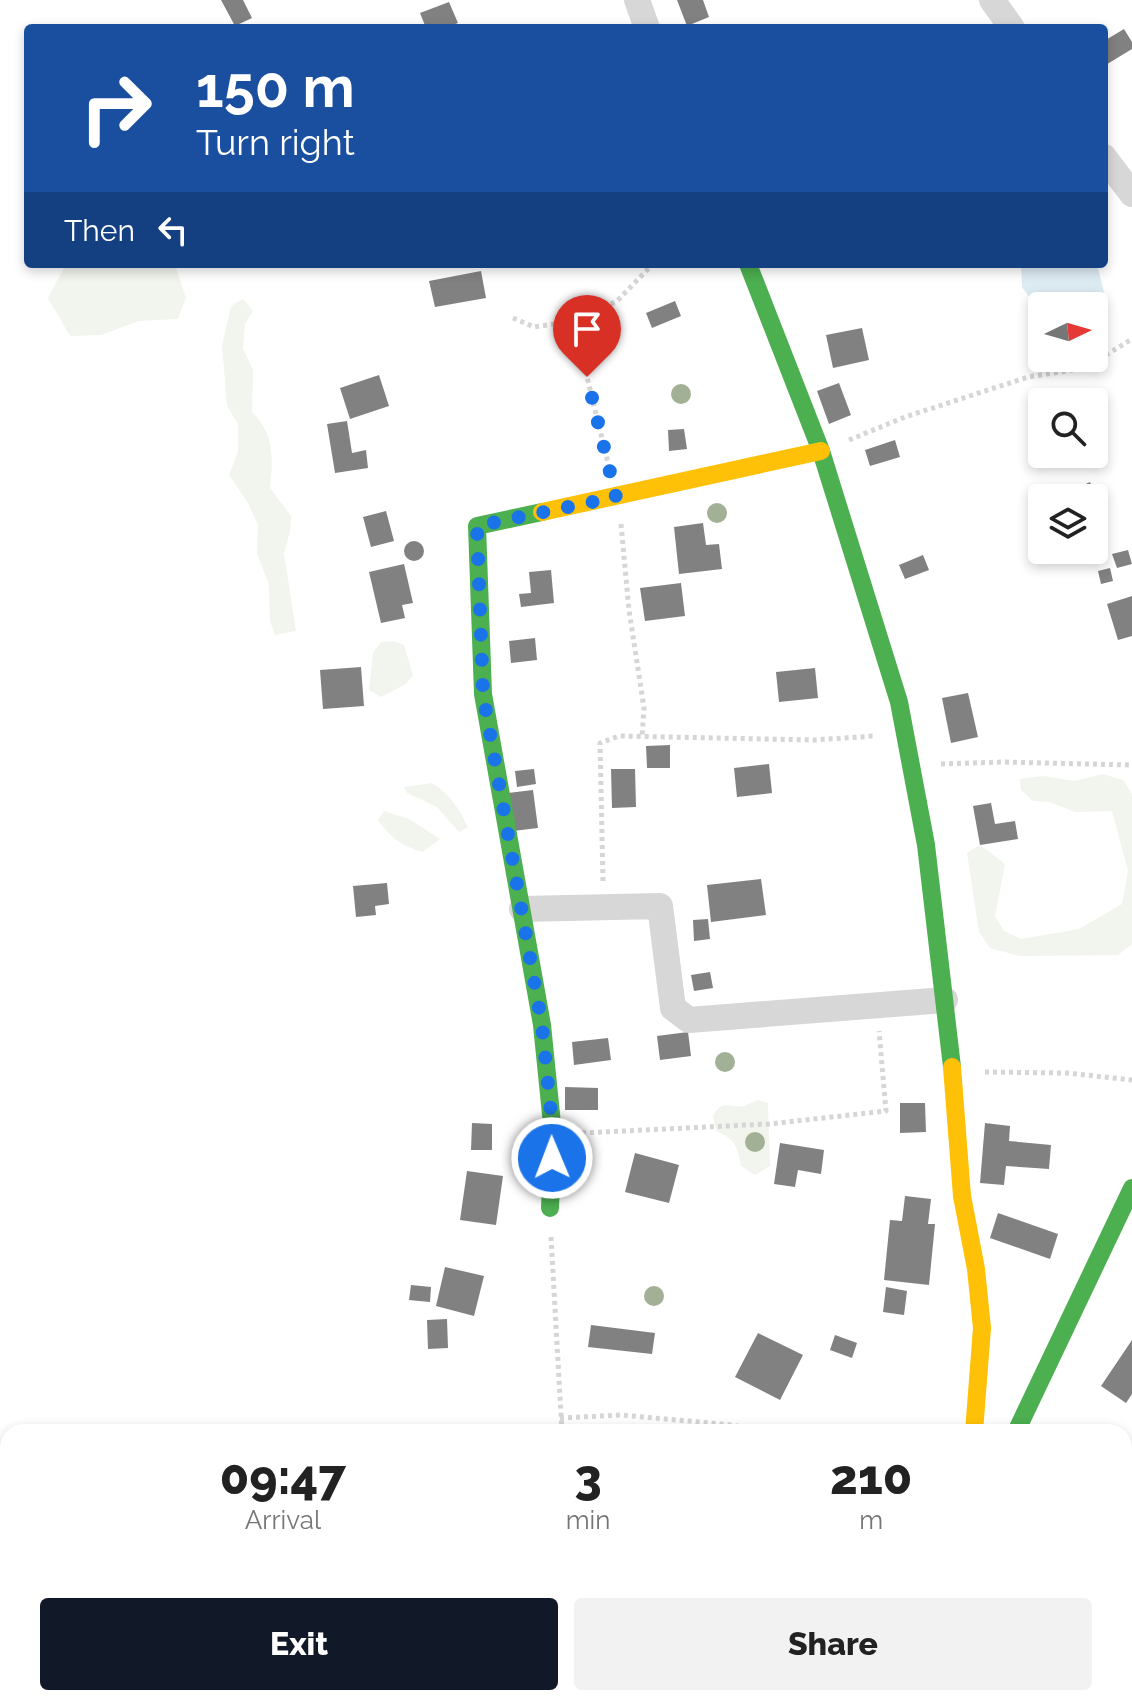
<!DOCTYPE html>
<html lang="en">
<head>
<meta charset="utf-8">
<style>
  :root { --surface:#fff; --page:#f2f2f2; --text:#222; --muted:#767676; --accent:#111827 }
  body { margin:0; font-family:Raleway,sans-serif; background:var(--page); color:var(--text); height:100vh; display:flex; flex-direction:column; font-size:30px; white-space:nowrap }
  * { box-sizing:border-box; margin:0 }
  p { font-size:26px; color:var(--muted) }
  .icon { flex:none; width:44px; height:44px; fill:none; stroke:currentColor; stroke-width:2; stroke-linecap:round; stroke-linejoin:round }
  .map { position:relative; flex:1; overflow:hidden }
  .sheet { position:absolute; left:0px; top:1424px; width:1132px; height:282px; display:flex; flex-direction:column; background:var(--surface); border-radius:24px 24px 0 0; box-shadow:0 4px 12px #0003 }
  .sheet>* { flex:none }
  .banner { position:absolute; left:24px; top:24px; width:1084px; height:244px; border-radius:8px; box-shadow:0 4px 12px #0003; background:#1a4fa0; color:#fff; overflow:hidden }
  .needle { width:52px; rotate:85deg }
  .fabs { position:absolute; left:1028px; top:292px; display:grid; gap:16px }
  .fabs a { display:grid; place-items:center; width:80px; height:80px; border-radius:8px; background:var(--surface); box-shadow:0 4px 12px #0003; font-size:40px }
  .pin { position:absolute; display:grid; place-items:center; width:68px; height:68px; color:#fff; margin:-82px -34px; border-radius:50% 50% 50% 0; rotate:-45deg; box-shadow:0 0 8px #0007 }
  .pin .icon { rotate:45deg }
  .me { position:absolute; width:88px; margin:-44px; rotate:359deg; stroke-linejoin:round; filter:drop-shadow(0 0 6px #0008) }
  .turn { display:flex; align-items:center; gap:28px; height:168px; padding:0 40px; font-size:36px }
  .turn .icon { width:104px; height:104px; stroke-width:2.5 }
  .turn b { display:block; font-size:56px; line-height:68px }
  .then { display:flex; align-items:center; height:76px; padding:0 40px; background:#0003; gap:16px; font-size:30px }
  .eta { display:flex; justify-content:space-evenly; align-items:center; height:136px; text-align:center }
  .eta b { font-size:48px; font-weight:800; line-height:56px }
  .action { display:flex; gap:16px; margin-top:auto; padding:16px 40px }
  .action a { flex:1; height:92px; border-radius:8px; background:var(--accent); color:#fff; font-size:32px; font-weight:800; line-height:92px; text-align:center }
  .action a+a { background:var(--page); color:var(--text) }
  .map>svg:first-child { display:block }
  .green { fill:#f1f5ed }
  .water { fill:#ddebf3 }
  .building { fill:#818181 }
  .lines { fill:none; stroke-linecap:round; stroke-linejoin:round }
  .path { stroke:#d6d6d6; stroke-width:5; stroke-dasharray:4 4; stroke-linecap:butt }
  .lane { stroke:#d7d7d7; stroke-width:14 }
  .street { stroke:#d7d7d7; stroke-width:26 }
  .fast { stroke:#4caf50; stroke-width:18 }
  .slow { stroke:#ffc107; stroke-width:18 }
  .tree { fill:#a2b095 }
  .route { stroke:#1a73e8; stroke-width:14; stroke-dasharray:0 25.2 }
</style>
</head>
<body>
<div class="map">
<svg width="1132" height="1705" viewBox="0 0 1132 1705">
  <rect width="100%" height="100%" fill="#fff"/>
  <!-- green -->
  <path class="green" d="M66,264h109l11,34 -8,21 -39,2 -38,14 -31,1 -22,-38z
    M243,299l10,12 -8,13 -2,25 10,21 -1,42c23,23 21,47 18,76l21,28 -1,15 -6,23 12,77 -21,4 -5,-14 -1,-37 -12,-30 1,-29 -10,-22 -19,-28 9,-23v-28l-11,-18 -5,-61 9,-39z
    M393,641l11,4 9,30 -7,9 -25,13 -12,-7 4,-37 8,-11z
    M1103,774l20,6 9,14v150l-14,11 -98,1 -30,-8 -11,-16 -12,-79 13,-8 25,19 -10,52 9,15 17,8 58,-10 43,-25 6,-33 -16,-60 -37,1 -26,-10 -16,-1 -12,-11 -1,-11 23,-3 32,5z
    M432,783c18,11 27,26 36,44l-9,5 -22,-25 -30,-14 -3,-6z
    M384,811l25,8 31,20 -17,13c-22,-6 -32,-14 -45,-32z
    M758,1100l10,3 2,63 -15,9 -14,-9c-3,-19 -6,-27 -25,-35l-3,-15c10,-18 16,-7 31,-10 5,-2 9,-4 14,-6z"/>
  <!-- water -->
  <path class="water" d="M1021,264h76l7,28 -7,19 -3,2v-7h-52v9l-20,-28z"/>
  <!-- building -->
  <path class="building" d="M221,0h22l9,18 -17,8z
    M677,0h26l6,17 -22,9z
    M449,2l9,21 -13,5h-19l-6,-15z
    M1124,29l8,13v7l-28,17v-25z
    M481,271l5,27 -51,9 -6,-26z
    M675,301l6,15 -29,12 -6,-15z
    M862,328l7,32 -36,8 -7,-33z
    M379,375l10,31 -39,13 -10,-31z
    M839,383l12,32 -22,9 -12,-33z
    M347,421l5,32 14,-3 2,18 -33,5 -8,-49z
    M684,429l3,20 -18,2 -1,-21z
    M895,440l5,17 -30,9 -5,-16z
    M1090,482l7,17 -21,-1 -3,-8z
    M386,511l8,30 -23,6 -8,-30z
    M703,523l3,22 13,-1 3,25 -43,5 -5,-47z
    M404 551a10 10 0 1 1 20 0a10 10 0 1 1-20 0Z
    M1128,550l4,14 -15,4 -5,-14z
    M923,555l6,15 -24,9 -6,-14z
    M404,564l9,39 -11,2 3,13 -24,5 -12,-51z
    M1110,568l3,13 -12,3 -3,-13z
    M551,570l3,33 -33,4 -2,-13 12,-1 -2,-21z
    M681,583l4,33 -40,5 -5,-33z
    M1132,596v40l-14,4 -11,-36z
    M535,638l2,22 -26,3 -2,-22z
    M361,667l3,39 -41,3 -3,-39z
    M815,668l3,30 -39,4 -3,-30z
    M968,693l10,44 -27,6 -9,-45z
    M670,745v23h-23l-1,-22z
    M769,764l3,29 -35,4 -3,-29z
    M534,769l2,15 -19,3 -2,-16z
    M611,769h24l1,38 -24,1z
    M533,790l5,38 -25,3 -5,-38z
    M991,803l4,21 20,-3 3,18 -38,6 -7,-39z
    M761,879l5,36 -55,7 -4,-37z
    M387,883l2,21 -14,2 1,9 -20,2 -3,-31z
    M708,919l2,20 -16,2 -1,-21z
    M710,972l3,16 -19,3 -3,-16z
    M688,1032l3,24 -31,4 -3,-24z
    M608,1038l3,22 -37,5 -2,-23z
    M565,1087l33,1v22h-33z
    M900,1103h25l1,29 -26,1z
    M472,1123l20,1v26h-21z
    M985,1123l25,3 -1,15 42,4 -2,24 -43,-3 -2,19 -24,-2z
    M780,1143l44,7 -3,24 -23,-4 -3,17 -21,-3z
    M635,1153l44,12 -10,38 -44,-11z
    M467,1171l36,5 -7,49 -36,-5z
    M905,1196l26,3 -3,25h7l-6,61 -45,-5 6,-60 12,1z
    M998,1213l60,21 -8,25 -60,-21z
    M445,1267l39,9 -10,40 -38,-10z
    M411,1285l20,2 -1,15 -21,-2z
    M886,1287l21,4 -3,24 -21,-3z
    M447,1319l1,29 -20,1 -1,-29z
    M591,1325l64,8 -3,21 -64,-7z
    M758,1333l45,22 -23,45 -45,-23z
    M835,1335l22,8 -5,15 -22,-8z
    M1132,1340v54l-6,9 -25,-17z
    M486,1698h33l1,7h-33z"/>
  <g class="lines">
    <!-- path -->
    <path class="path" d="M587,315v62l22,90
      M513,318l21,9 41,-6 42,-20 36,-37
      M849,440l56,-23 123,-40 57,-9 47,-29
      M621,524l8,86 15,98 -2,29
      M941,764l60,-2 131,3
      M603,881l-3,-138 19,-7 196,4 59,-4
      M985,1072l82,1 65,7
      M582,1133l187,-9 117,-13 -7,-80
      M551,1237l11,195
      M560,1418l61,-3 111,10 34,7
      M582,1705v-7
      M749,1705l11,-7"/>
    <!-- lane -->
    <path class="lane" d="M1124,1697l8,-9"/>
    <!-- street -->
    <path class="street" d="M637,0l10,28
      M992,0l20,28
      M1104,157l28,37
      M522,909l138,-3 13,102 16,12 256,-20"/>
    <!-- fast -->
    <path class="fast" d="M748,264l73,187 78,251 27,143 26,222
      M542,512l-65,14 6,168 59,331 11,109 -3,74
      M1016,1432l116,-244
      M921,1705l2,-7"/>
    <!-- slow -->
    <path class="slow" d="M542,512l279,-61
      M952,1067l10,129 14,73 6,59 -8,104"/>
  </g>
  <!-- trees -->
  <g class="tree">
    <circle cx="681" cy="394" r="10"/>
    <circle cx="717" cy="513" r="10"/>
    <circle cx="725" cy="1062" r="10"/>
    <circle cx="755" cy="1142" r="10"/>
    <circle cx="654" cy="1296" r="10"/>
  </g>
  <g class="lines">
    <!-- route -->
    <path class="route" d="M552,1158l1,-24 -11,-109 -59,-331 -6,-168 139,-29 -29,-120"/>
  </g>
</svg>
<div class="fabs">
<a><svg class="needle" viewBox="-14 -14 28 28"><path d="M0-13l5 13h-10z" fill="#e53935"/><path d="M0 13l5-13h-10z" fill="#767676"/></svg></a>
<a><svg class="icon" aria-label="search" viewBox="0 0 24 24"><circle cx="10" cy="10" r="6"/><path d="M15 15l6 6"/></svg></a>
<a><svg class="icon" aria-label="layers" viewBox="0 0 24 24"><path d="M12 4l9 5-9 5-9-5zM3 14l9 5 9-5"/></svg></a>
</div>
<div class="pin" style="left:587px;top:377px;background:#d93025"><svg class="icon" aria-label="arrive" viewBox="0 0 24 24"><path d="M6 21V4h12l-3 4 3 4H6"/></svg></div>
<svg class="me" style="left:552px;top:1158px" viewBox="-20 -20 40 40"><circle r="17" fill="#1a73e8" stroke="#fff" stroke-width="3"/><path d="M0-11L8 9 0 5-8 9z" fill="#fff"/></svg>
<div class="banner">
<div class="turn"><svg class="icon" aria-label="right" viewBox="0 0 24 24"><path d="M7 20v-9h11M14 6l5 5-5 5"/></svg><div><b>150 m</b>Turn right</div></div>
<div class="then">Then<svg class="icon" aria-label="left" viewBox="0 0 24 24"><path d="M17 20v-9H6M10 6l-5 5 5 5"/></svg></div>
</div>
<section class="sheet">
<div class="eta">
<div><b>09:47</b><p>Arrival</p></div>
<div><b>3</b><p>min</p></div>
<div><b>210</b><p>m</p></div>
</div>
<div class="action"><a>Exit</a><a>Share</a></div>
</section>
</div>
</body>
</html>
